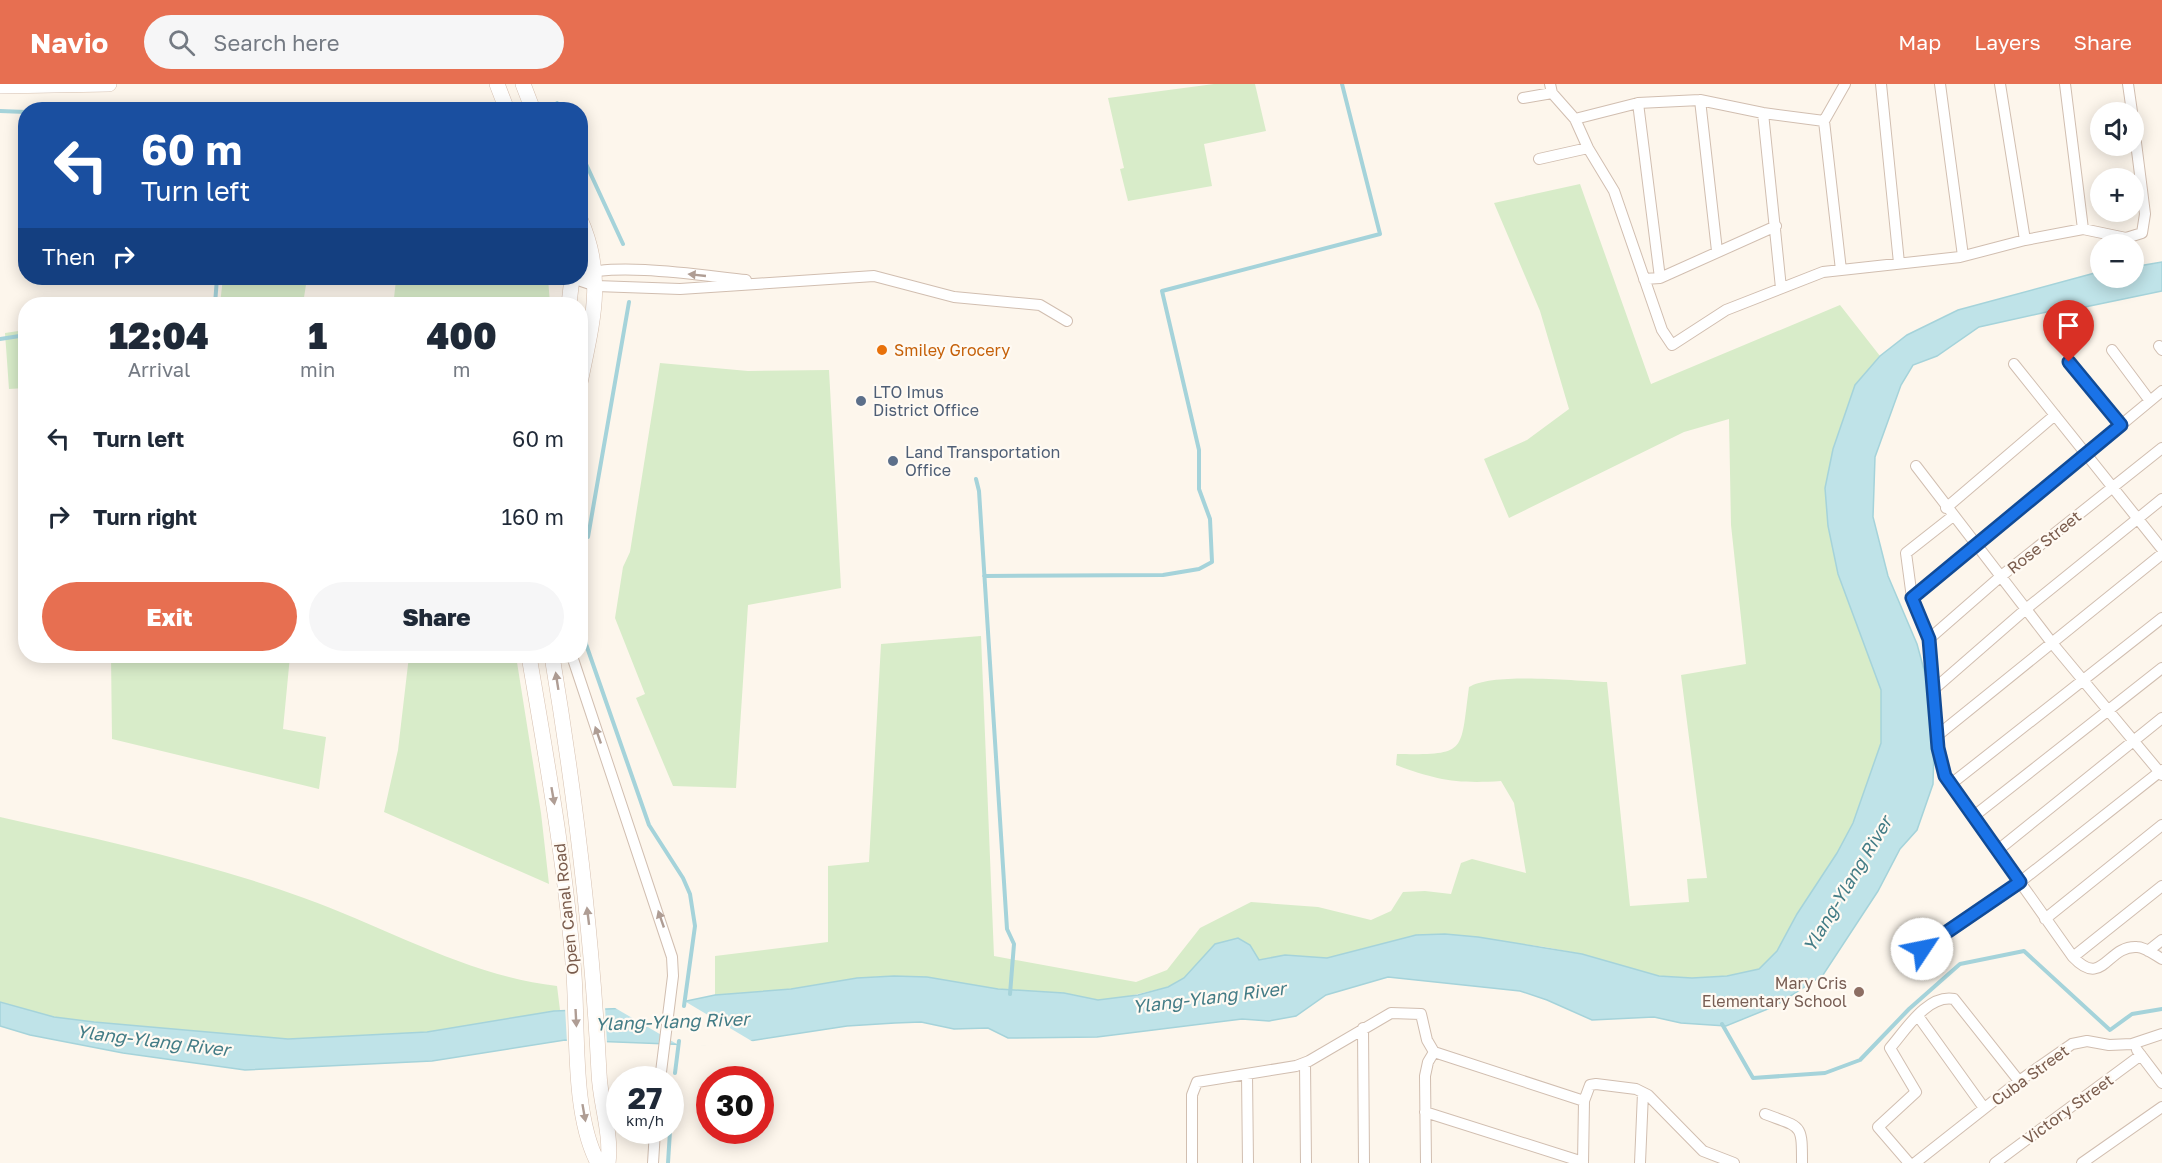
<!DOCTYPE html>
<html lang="en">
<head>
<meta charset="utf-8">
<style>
  :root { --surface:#fff; --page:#f6f6f7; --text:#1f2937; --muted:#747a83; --accent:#e76f51 }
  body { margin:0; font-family:"Golos Text",sans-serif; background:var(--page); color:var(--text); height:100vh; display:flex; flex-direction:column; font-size:22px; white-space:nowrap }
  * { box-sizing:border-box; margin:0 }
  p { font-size:20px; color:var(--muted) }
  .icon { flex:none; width:33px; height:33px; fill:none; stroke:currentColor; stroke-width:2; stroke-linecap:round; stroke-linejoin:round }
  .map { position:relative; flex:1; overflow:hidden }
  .side { position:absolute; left:18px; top:213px; width:570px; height:366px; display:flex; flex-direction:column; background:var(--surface); border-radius:24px; box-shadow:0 3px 15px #0003 }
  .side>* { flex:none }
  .top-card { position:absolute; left:18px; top:18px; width:570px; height:183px; border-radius:24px; box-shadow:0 3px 15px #0003; background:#1a4fa0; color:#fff; overflow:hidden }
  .fabs { position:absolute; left:2090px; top:18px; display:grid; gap:12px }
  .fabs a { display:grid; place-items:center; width:54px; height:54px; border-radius:50%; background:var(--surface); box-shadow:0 3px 15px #0003; font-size:30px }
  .speed { position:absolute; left:606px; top:982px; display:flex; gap:12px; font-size:30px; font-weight:700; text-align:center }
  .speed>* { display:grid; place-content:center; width:78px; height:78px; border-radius:50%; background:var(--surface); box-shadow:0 3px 15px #0003; line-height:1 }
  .speed small { font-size:15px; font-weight:400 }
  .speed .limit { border:9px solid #d22; background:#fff; color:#111 }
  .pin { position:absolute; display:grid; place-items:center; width:51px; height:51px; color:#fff; margin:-62px -26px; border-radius:50% 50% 50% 0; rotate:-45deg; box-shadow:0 0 6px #0007 }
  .pin .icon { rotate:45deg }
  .me { position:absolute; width:66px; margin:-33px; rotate:56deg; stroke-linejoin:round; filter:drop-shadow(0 0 4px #0008) }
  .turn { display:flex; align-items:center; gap:21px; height:126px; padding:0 24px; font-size:27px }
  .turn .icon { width:78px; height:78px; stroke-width:2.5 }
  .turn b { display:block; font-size:42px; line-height:51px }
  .then { display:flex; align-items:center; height:57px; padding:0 24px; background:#0003; gap:12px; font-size:22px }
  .eta { display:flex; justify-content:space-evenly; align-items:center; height:102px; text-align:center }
  .eta b { font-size:36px; font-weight:800; line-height:42px }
  .action { display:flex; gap:12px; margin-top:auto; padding:12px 24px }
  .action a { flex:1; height:69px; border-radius:36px; background:var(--accent); color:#fff; font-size:24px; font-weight:800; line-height:69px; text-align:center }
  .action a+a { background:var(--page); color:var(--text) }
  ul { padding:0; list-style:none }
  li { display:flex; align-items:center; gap:18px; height:78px; padding:0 24px }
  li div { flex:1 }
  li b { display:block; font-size:22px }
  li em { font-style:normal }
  header { display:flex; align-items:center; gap:36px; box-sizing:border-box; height:84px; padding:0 30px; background:var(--accent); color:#fff }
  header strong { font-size:28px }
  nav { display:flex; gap:33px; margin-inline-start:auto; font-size:21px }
  .search { width:420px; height:54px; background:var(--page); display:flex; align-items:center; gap:15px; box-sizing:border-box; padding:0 21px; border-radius:33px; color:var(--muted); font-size:22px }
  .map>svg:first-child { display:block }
  .green { fill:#d8ecc9 }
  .water { fill:#bfe3e8; stroke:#a5d3da; stroke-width:1.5 }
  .pier { fill:#fdf6ec }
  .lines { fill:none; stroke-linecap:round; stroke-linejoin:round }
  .stream { stroke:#a5d3da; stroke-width:4 }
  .street-casing { stroke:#d1beb0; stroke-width:12 }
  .secondary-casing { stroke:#d6c0b0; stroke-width:16 }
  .street { stroke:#fff; stroke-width:10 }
  .secondary { stroke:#fff; stroke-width:15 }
  .oneway { fill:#af9d94 }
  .route-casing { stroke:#114b97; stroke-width:15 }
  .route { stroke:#1a73e8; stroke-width:10 }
  .food-dot { fill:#e8710a; stroke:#fffaf3; stroke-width:2 }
  .service-dot { fill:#5c6f8a; stroke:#fffaf3; stroke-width:2 }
  .education-dot { fill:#8d6e63; stroke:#fffaf3; stroke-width:2 }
  .labels { text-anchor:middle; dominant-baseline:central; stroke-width:4.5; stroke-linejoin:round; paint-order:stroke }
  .food-label { font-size:16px; fill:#c56008; stroke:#fffaf3; text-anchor:start }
  .service-label { font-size:16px; fill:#4e5e75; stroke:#fffaf3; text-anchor:start }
  .street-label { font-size:16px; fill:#7a5c4d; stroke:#fffaf3 }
  .education-label { font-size:16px; fill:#785e54; stroke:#fffaf3; text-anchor:end }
  .water-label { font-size:18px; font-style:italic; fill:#437c86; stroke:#fffaf3 }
</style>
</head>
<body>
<header>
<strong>Navio</strong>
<div class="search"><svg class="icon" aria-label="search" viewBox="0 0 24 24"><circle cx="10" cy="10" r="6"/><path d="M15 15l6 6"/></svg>Search here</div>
<nav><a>Map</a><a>Layers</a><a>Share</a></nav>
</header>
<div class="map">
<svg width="2162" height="1079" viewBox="0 0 2162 1079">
  <rect width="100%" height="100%" fill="#fdf6ec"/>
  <!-- green -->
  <path class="green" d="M1214,0h41l11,47 -62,13 8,42 -84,15 -8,-32 4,-1 -16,-70z
    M1580,100l71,200 189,-79 40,51 -25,29 -22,64 5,125 43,116v53l-28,80 -16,30 -40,61 -20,37 -18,18 -32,7 -35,2 -33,-2 -77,-22 -37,-7 -100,-13 -29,1 -89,23 -42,-3 -27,5 -8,-15 -35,-1 -31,34 -16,9 -52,12 -18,1 -34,-7 -66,-4 -71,-12 -33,-1 -37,2 -66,11 -76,6v-39l113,-14v-76l41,-4 12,-218 100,-8 13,320 142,26 31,-12 33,-42 51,-26 67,5 53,13 20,-9 12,-19 22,-1 26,3 10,-31 11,-4 54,14 -12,-70 -13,-22c-44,3 -65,-1 -105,-16l1,-11c71,1 63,-1 72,-67 24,-15 106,-6 138,-5l23,224 59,-4 -2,-23 20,-1 -26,-203 65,-11 -15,-139 -2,-106 -45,13 -175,86 -25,-59 43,-19 42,-31 -29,-98 -46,-108z
    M223,194h84l-4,26h-83z
    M381,194h167l2,26h-150l-6,-6 2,-18z
    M25,246v58l-16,1 -4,-56z
    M660,279l88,8 81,-1 12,218 -93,17 -12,183 -63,-2 -37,-88 9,-4 -30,-76 8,-51 7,-15z
    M111,572h179l-7,73 43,8 -7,52 -207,-50z
    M409,572h107l25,157 8,71 -165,-72 14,-62z
    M0,733c101,23 206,45 304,81 84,30 164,78 253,88l3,24 -133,22 -139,7 -194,-17 -40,-5 -54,-15z"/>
  <!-- water -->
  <path class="water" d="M2162,178v29l-77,16 -34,4 -72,16 -42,29 -24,9 -12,20 -26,72 -2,60 15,59 29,68 9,33 8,70 -1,37 -16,46 -17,19 -22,42 -55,84 -48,31 -49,20 -45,-3 -27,-6 -62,3 -45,-20 -27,-9 -132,-14 -62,18 -30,21 -27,5 -27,-2 -145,18 -89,1 -20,-10 -34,1 -33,-7 -26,1 -48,3 -104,16 -49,3 -129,-5 -133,21 -187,9 -122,-17 -93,-18 -30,-9v-24l54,15 40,5 194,17 139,-7 127,-21 104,-4 57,-12 76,-6 66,-11 37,-2 33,1 71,12 66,4 34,7 40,-5 30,-8 16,-9 31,-34 23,-6 12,7 9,15 26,-5 42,3 89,-23 29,-1 33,3 104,17 77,22 33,2 35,-2 32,-7 18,-18 20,-37 40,-61 16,-30 28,-80v-53l-43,-116 -10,-48 -3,-38 8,-39 22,-64 25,-29 27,-21 51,-25 133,-36 9,-2v6h33v-11z"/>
  <!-- pier -->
  <path class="pier" d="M681,915l74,44 -73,4 -72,-42 47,-1z
    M605,922l2,37h-40l-2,-36z"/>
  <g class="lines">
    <!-- stream -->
    <path class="stream" d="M557,19l3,7
      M0,27l26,1
      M580,67l43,93
      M215,220l2,-26
      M0,255l26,-4
      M976,395l3,12 28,438 7,15 -4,50
      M588,453l41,-235
      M984,492l179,-1 36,-6 13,-7 -2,-43 -11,-30v-39l-37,-159 218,-57 -38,-150
      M580,501l3,-19
      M580,543l69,198 34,53 7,16 5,32 -11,80
      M1722,940l31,54 72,-5 35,-13 49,-51 51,-45 64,-13 86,79 22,-16 30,-5
      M675,989l4,-32
      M670,1043l3,-35
      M668,1079l2,-32"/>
    <defs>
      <path id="street" d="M1550,0l2,9 23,26 63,-16 62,-3 63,13 61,8 21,-37
        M1881,0l18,179
        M1940,0l23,172
        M2000,0l25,156
        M2065,0l18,145
        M2128,0l4,28
        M1523,14l29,-5
        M1700,16l17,151
        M1638,19l22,175
        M1763,29l18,175
        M1575,35l13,29 26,43 48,139 10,15 54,-35 97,-38 137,-15 65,-17 58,-11 43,9 16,-5 3,-19 -12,-95
        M1824,37l17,149
        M1539,75l49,-11
        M580,191c37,-13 125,1 166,5
        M572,194l24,8 84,3 194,-13 80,21 86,8 27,16
        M1644,195l16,-1 116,-52
        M2159,262l3,4
        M2112,266l38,51
        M2069,278l52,63
        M2014,280l148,185
        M1916,382l136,177 110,132
        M1946,424l109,-93
        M1953,432l-47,37 6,45 17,41 9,109 7,28 128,181c30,32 34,-12 64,-10 8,0 18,8 25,12
        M1912,514l250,-207
        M1929,555l71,-62 162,-129
        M572,572l100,301 1,19 -13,104
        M1933,606l93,-81 136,-110
        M1938,651l224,-181
        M1951,700l211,-166
        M1974,732l188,-148
        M1998,766l164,-132
        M2045,835l117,-94
        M1922,865l98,-67 142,-112
        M2148,867l14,-11
        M2073,873l89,-71
        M1918,932l66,92
        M1363,944l1,135
        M2137,966l25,33
        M1305,979l1,100
        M1247,990l1,89
        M1584,1017l6,-16 6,-1 40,5 12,6 55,56 31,12
        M1425,1028l158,50
        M1765,1030c37,14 37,9 37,49
        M653,1079l2,-32
        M1192,1079v-68l5,-13 99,-16 13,-5 82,-48 30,1 6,26 7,12 150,49 -1,62
        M1426,1079l-1,-87 3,-14 6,-10
        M1640,1079l3,-70
        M1909,1079l-31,-36 38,-35 -26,-44c15,-17 37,-54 64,-49l65,82
        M1915,1079l104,-82 53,-37 15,-3 22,4 23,-1 30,-10
        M1995,1079l146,-108
        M2082,1079l80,-56"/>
      <path id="secondary" d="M497,0l10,26
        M523,0l10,26
        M0,2l109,-2
        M580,135c26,58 12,104 0,164
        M569,220l3,-26
        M529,572c18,106 37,211 45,319 4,55 -2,139 24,188
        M552,572c23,138 40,276 47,417 1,29 13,61 9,90"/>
    </defs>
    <!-- street casing -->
    <use href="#street" class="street-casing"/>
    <!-- secondary casing -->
    <use href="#secondary" class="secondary-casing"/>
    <!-- street -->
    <use href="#street" class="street"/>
    <!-- secondary -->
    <use href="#secondary" class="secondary"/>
  </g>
  <!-- one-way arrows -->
  <defs><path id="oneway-solid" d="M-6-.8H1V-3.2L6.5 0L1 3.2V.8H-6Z" transform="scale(1.5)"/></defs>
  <g class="oneway">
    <use href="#oneway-solid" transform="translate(697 191) rotate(-174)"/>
    <use href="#oneway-solid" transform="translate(557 597) rotate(-99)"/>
    <use href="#oneway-solid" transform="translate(598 651) rotate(-109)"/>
    <use href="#oneway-solid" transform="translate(553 712) rotate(80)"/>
    <use href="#oneway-solid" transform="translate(588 832) rotate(-97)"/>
    <use href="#oneway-solid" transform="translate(661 835) rotate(-109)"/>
    <use href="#oneway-solid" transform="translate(576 934) rotate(87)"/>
    <use href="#oneway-solid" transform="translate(584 1029) rotate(80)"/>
  </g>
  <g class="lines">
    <defs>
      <path id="route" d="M1922,865l98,-67 -75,-106 -7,-28 -9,-109 -17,-41 209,-173 -52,-63"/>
    </defs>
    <!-- route casing -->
    <use href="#route" class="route-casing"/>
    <!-- route -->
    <use href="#route" class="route"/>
  </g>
  <!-- markers -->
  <circle class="food-dot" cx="882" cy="266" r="6"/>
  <g class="service-dot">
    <circle cx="861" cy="317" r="6"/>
    <circle cx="893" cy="377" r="6"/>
  </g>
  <circle class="education-dot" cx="1859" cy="908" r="6"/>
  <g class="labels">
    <!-- food labels -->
    <g class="food-label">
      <text x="894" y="266">Smiley Grocery</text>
    </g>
    <!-- service labels -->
    <g class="service-label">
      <text x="873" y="308">LTO Imus<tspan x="873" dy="18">District Office</tspan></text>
      <text x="905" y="368">Land Transportation<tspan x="905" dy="18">Office</tspan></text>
    </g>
    <!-- street labels -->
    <g class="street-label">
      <text transform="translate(2044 458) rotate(-39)">Rose Street</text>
      <text transform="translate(566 825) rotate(-96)">Open Canal Road</text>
      <text transform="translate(2030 991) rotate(-36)">Cuba Street</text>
      <text transform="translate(2068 1025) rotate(-36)">Victory Street</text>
    </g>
    <!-- education labels -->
    <g class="education-label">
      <text x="1847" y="899">Mary Cris<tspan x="1847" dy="18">Elementary School</tspan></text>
    </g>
    <!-- water labels -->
    <g class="water-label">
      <text transform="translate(1847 800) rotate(-59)">Ylang-Ylang River</text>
      <text transform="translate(1209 913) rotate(-7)">Ylang-Ylang River</text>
      <text transform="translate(672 937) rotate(-2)">Ylang-Ylang River</text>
      <text transform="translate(153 956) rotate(7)">Ylang-Ylang River</text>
    </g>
  </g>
</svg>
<div class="fabs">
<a><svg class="icon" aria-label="sound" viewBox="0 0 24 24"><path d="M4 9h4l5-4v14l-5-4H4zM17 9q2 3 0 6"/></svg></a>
<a>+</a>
<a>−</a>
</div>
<div class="speed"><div>27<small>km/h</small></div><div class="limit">30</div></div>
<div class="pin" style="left:2069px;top:278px;background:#d93025"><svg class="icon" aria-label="arrive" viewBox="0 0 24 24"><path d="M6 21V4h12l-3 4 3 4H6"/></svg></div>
<svg class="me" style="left:1922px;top:865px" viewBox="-20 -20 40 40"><circle r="19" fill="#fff"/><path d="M0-13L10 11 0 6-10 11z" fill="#1a73e8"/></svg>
<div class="top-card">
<div class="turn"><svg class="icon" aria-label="left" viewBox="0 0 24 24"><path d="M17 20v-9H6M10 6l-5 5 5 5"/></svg><div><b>60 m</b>Turn left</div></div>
<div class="then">Then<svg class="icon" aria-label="right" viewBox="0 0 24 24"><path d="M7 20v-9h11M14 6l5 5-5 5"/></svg></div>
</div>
<section class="side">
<div class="eta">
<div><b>12:04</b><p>Arrival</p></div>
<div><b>1</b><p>min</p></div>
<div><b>400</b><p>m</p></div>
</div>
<ul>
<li><svg class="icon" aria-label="left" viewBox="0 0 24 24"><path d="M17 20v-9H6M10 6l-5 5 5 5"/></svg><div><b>Turn left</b></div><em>60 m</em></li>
<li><svg class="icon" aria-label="right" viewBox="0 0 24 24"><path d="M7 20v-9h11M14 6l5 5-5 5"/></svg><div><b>Turn right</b></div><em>160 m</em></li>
</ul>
<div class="action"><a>Exit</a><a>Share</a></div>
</section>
</div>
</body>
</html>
